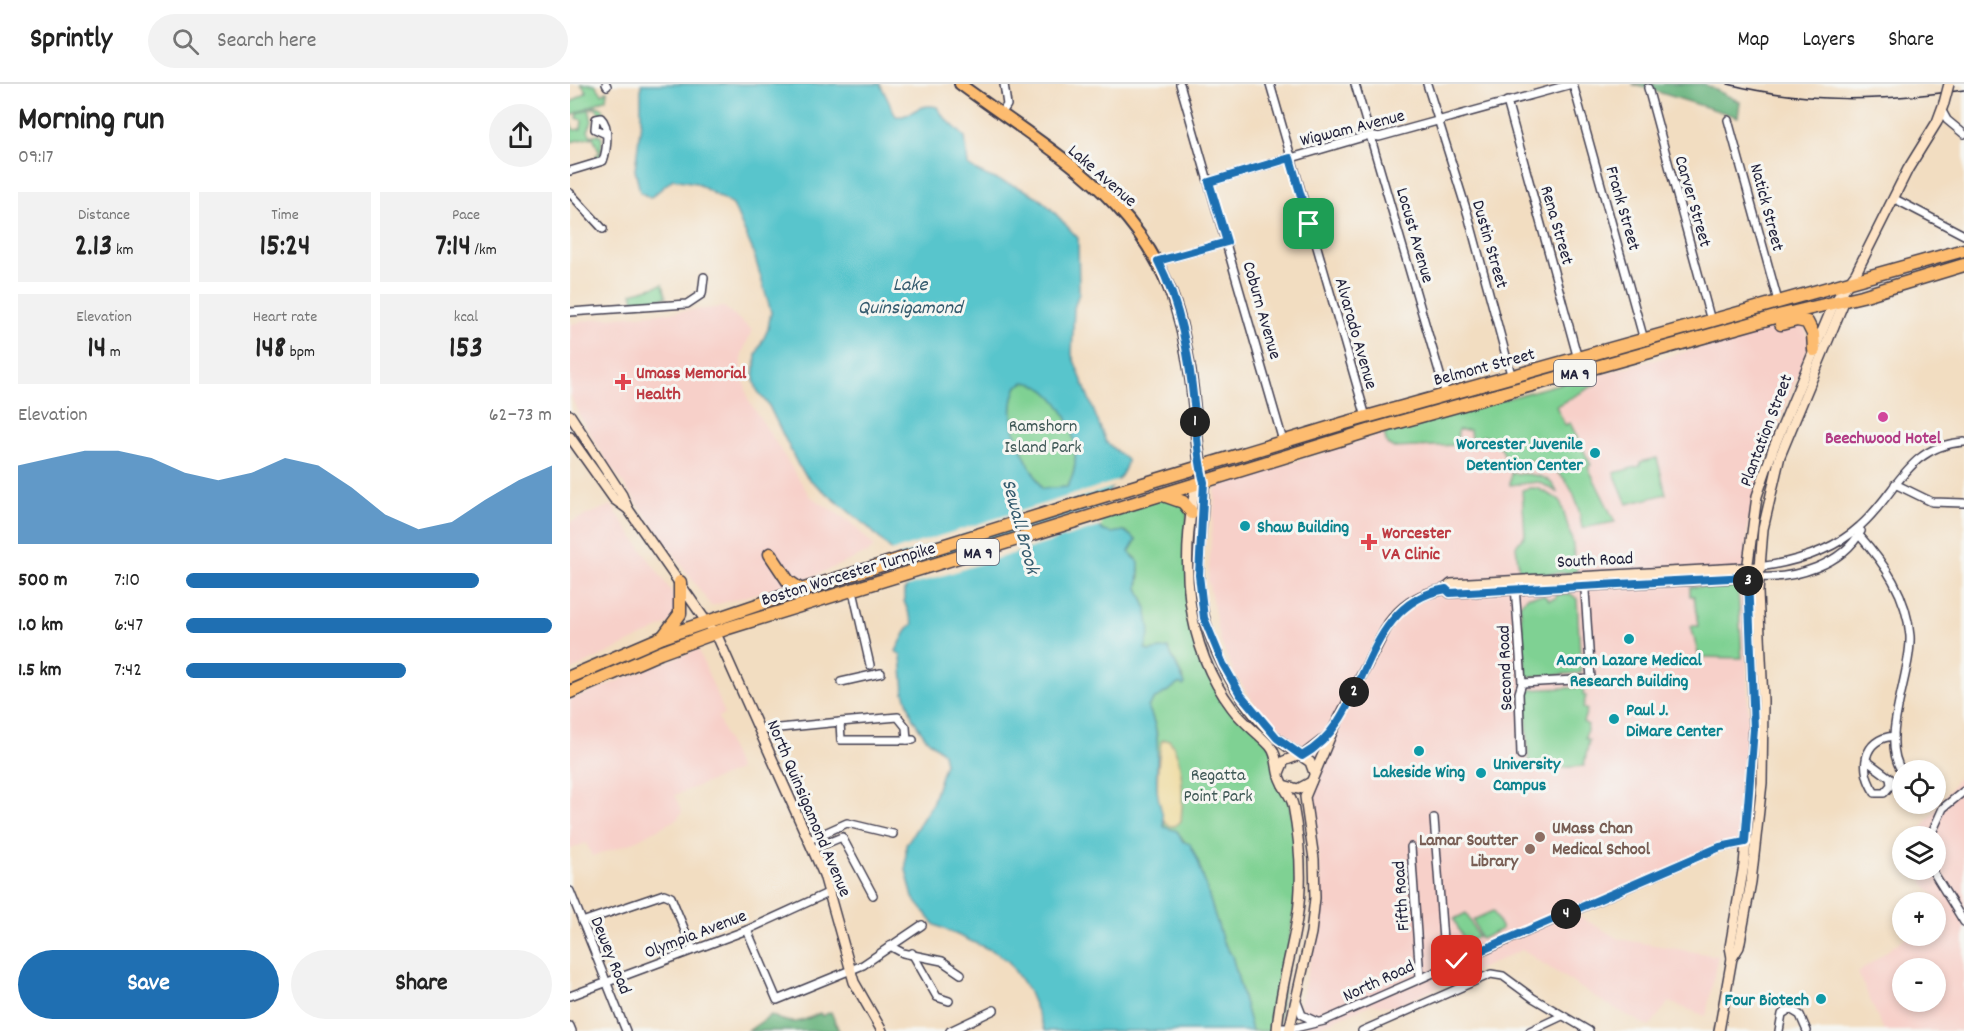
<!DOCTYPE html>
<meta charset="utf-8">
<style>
:root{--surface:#fff;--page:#f2f2f2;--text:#222;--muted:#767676;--line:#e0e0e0;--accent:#1f6fb2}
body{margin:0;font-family:Dekko,sans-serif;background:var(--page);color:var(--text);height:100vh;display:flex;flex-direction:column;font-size:22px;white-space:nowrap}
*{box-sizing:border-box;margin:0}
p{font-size:20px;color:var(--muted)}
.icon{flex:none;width:33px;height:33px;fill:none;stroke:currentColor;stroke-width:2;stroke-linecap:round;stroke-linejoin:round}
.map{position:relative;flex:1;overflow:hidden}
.drawer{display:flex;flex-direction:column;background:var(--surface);width:570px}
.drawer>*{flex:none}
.tools{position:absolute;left:1322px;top:676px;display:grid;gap:12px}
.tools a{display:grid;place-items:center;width:54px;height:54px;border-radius:50%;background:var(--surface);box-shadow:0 3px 9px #0003;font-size:30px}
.pin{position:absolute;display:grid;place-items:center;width:51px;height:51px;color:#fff;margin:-26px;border-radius:12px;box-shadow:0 3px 9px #0006}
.km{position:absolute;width:30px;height:30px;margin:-15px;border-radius:50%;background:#222;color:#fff;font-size:16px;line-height:30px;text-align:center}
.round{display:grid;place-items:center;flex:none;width:63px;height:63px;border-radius:32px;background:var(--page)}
.summary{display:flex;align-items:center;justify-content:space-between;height:102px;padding:0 18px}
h1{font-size:33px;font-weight:700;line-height:45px}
.stats{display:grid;grid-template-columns:repeat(3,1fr);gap:9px;height:102px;padding:6px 18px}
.stats div{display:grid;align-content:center;border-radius:0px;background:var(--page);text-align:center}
.stats b{font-size:30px;font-weight:700}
.stats small{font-size:16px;font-weight:400}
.stats p{font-size:16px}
.chart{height:168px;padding:12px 18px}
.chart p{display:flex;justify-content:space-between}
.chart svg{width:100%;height:108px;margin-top:6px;fill:var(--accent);opacity:.7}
.cta{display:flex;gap:12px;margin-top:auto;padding:12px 18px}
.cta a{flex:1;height:69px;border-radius:36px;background:var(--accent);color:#fff;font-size:24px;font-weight:700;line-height:69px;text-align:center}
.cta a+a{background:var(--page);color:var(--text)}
ul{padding:0 18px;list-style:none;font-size:20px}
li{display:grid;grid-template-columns:96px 72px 1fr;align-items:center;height:45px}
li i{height:15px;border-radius:8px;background:var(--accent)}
header{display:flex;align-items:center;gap:36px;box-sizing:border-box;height:84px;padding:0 30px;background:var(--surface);border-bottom:2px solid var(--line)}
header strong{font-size:28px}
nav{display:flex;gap:33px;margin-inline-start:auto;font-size:21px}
.search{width:420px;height:54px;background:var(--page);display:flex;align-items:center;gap:15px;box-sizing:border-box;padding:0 21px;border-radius:33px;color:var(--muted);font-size:22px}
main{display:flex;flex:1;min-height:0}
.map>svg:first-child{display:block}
.built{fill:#f7d0c9;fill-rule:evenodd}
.green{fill:#7fd193;stroke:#507a67;stroke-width:1.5}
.forest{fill:#67b37d;stroke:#446a5c;stroke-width:1.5}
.sand{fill:#eeda9e;stroke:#887e6c;stroke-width:1.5}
.water{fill:#58c5cc;stroke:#3d7484;stroke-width:1.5;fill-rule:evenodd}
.pier{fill:#f2ddc1}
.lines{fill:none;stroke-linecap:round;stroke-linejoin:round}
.street-casing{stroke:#413e4f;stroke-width:10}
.secondary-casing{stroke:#413e4f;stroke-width:12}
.primary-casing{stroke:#413e4f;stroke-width:14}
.highway-casing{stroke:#413e4f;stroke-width:15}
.street{stroke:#fff;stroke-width:7}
.secondary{stroke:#fee4c6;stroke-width:9}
.primary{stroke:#fdbc70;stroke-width:10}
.highway{stroke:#fdbc70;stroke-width:12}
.rail{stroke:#22223b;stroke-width:1.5}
.secondary-bridge-casing{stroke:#413e4f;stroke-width:12;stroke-linecap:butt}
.secondary-bridge{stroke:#fee4c6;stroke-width:9}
.route-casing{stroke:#fff;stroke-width:12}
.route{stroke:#1f6fb2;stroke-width:8}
.health-dot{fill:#e0444e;stroke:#f6f6f2;stroke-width:2}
.hotel-dot{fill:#d1479c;stroke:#f6f6f2;stroke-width:2}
.culture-dot{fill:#0f9aa8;stroke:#f6f6f2;stroke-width:2}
.education-dot{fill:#8d6e63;stroke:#f6f6f2;stroke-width:2}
.labels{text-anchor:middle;stroke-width:6;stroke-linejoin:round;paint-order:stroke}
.shield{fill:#f6f6f2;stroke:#626272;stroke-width:1.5}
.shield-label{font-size:16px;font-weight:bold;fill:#22223b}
.street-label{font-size:18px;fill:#22223b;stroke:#f6f6f2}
.health-label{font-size:18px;font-weight:bold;fill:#be3a42;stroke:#f6f6f2;text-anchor:start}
.park-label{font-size:18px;fill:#3e5755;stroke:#f6f6f2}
.hotel-label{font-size:18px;font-weight:bold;fill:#b23c85;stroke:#f6f6f2}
.culture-label{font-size:18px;font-weight:bold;fill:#0d838f;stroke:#f6f6f2;text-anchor:start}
.education-label{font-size:18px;font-weight:bold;fill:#785e54;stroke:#f6f6f2;text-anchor:start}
.water-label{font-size:20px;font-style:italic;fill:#355b6e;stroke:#f6f6f2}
</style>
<header>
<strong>Sprintly</strong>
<div class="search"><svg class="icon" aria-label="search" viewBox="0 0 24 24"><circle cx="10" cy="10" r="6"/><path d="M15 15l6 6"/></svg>Search here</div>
<nav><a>Map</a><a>Layers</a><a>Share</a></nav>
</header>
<main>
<section class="drawer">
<div class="summary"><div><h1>Morning run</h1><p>09:17</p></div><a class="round"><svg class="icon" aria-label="share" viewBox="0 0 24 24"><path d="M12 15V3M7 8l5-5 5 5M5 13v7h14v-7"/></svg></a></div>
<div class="stats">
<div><p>Distance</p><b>2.13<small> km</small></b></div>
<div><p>Time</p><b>15:24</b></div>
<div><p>Pace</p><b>7:14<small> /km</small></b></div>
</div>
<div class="stats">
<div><p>Elevation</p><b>14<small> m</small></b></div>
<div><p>Heart rate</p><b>148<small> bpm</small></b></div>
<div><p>kcal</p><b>153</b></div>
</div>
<div class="chart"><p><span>Elevation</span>62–73 m</p>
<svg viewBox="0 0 160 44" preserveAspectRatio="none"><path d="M0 44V12L10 9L20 6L30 6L40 9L50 15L60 18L70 15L80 9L90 12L100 21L110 32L120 38L130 35L140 26L150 18L160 12V44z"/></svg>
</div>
<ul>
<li><b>500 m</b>7:10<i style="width:80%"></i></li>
<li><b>1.0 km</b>6:47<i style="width:100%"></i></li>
<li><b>1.5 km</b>7:42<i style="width:60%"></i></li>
</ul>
<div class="cta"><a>Save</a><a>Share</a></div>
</section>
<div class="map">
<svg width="1394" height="947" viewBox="0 0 1394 947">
<rect width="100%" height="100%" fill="#f6f6f2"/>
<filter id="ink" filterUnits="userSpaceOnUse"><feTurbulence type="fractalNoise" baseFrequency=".0167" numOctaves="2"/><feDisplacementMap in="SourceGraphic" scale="12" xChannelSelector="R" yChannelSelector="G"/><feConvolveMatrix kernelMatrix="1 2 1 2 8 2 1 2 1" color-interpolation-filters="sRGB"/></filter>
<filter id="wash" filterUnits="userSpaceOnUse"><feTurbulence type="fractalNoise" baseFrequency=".008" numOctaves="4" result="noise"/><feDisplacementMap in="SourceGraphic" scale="24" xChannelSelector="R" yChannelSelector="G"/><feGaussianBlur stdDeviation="1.35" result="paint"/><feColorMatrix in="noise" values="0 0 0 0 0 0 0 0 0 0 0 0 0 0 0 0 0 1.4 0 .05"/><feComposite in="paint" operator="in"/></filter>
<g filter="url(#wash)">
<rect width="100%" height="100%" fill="#f2ddc1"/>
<g class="built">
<path d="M154,223L182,246L172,270V285L178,315L240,412L280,438L304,462L299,468L235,496L141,522L34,373L8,329L0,310V240L26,235Z"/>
<path d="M1219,240L1234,242L1240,260L1195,376L1178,437L1174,510L1180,676L1171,765L1155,764L1007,831L1049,855L1148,872L1136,932L1099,918L1079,943L1033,918L952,866L825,923L802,920L737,947V932L733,929L730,920L744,861L751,799L746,743L740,721L752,683L738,661H730L715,654L697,638L664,589L651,559L638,497L645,406L648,402L848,339Z"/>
<path d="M41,421L101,507L108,525L98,540L0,587V438Z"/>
<path d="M128,565L155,630L148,633L169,686L105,711L112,728L107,735L59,760L22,772L16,759L0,765V616Z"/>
<path d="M1394,686V947H1314L1288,889L1337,852H1365V831L1376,823L1354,800L1349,786H1365V753H1349L1352,744ZM1332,885H1365V918H1332Z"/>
</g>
<g class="green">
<path d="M11,0H25L32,10L37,7L36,15L0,32V19L17,8Z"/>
<path d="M26,22L33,24L34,30L30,31L26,24L19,25L22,37L18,47L21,52L28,50L32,54L31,73L28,77L26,71L30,69L23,53L0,58V39L4,46L11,45L12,36L7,34L8,29Z"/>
<path d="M93,200L96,213L65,221L62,209Z"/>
<path d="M1021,291L1025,301L986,322L995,341L1000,339L1021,381L1018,383L1045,438L1012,444C1008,412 997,384 963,377C954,375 944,377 935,374C933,363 924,353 912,352L911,360L901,356L900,346H888L887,361L824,364L817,360L814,349Z"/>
<path d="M455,298C495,302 519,371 497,403L472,405C456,373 430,341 447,302Z"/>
<path d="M1087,374L1096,410L1057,420L1044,389L1070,382V378Z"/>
<path d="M941,389C959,391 979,388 987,408L969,398L940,401Z"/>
<path d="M959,404H967L990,416L1002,456L1007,488L956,491L949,487L946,462L955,451L952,406Z"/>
<path d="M593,411L617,422L619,517L646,600L702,664L718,710L730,783L707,947H682L662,872L653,858L628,777L607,747L594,743C594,726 589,709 587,692C586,662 592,652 578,623L582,617L614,596L598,564L579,567L575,565L576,523L568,504L570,491L567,475L559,468L566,456L555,447L542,449L533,447L529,445L527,431Z"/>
<path d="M1165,501L1168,506L1172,574L1129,573L1121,542H1128L1124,512H1120V503Z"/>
<path d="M987,510H1001L1007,515L1011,589L956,593L950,520L959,512L974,511L979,516L986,514Z"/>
<path d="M1014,603L1013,611L1016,612L1013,624L1017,626L1013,638L1018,641L1015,654L1019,656L1014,682L959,686L955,606Z"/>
<path d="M923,827L932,845L911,855L903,836Z"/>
<path d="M896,829L908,853L895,859L884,835Z"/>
</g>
<g class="forest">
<path d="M1062,0H1134L1170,18L1168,33Z"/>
<path d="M261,928L269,947H178L201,931C221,942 230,939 250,929L252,932Z"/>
</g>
<path class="sand" d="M593,656H599C615,675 613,714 611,737L605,742H599C581,728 588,678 591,658Z"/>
<path class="water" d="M71,0H310L326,32C340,35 347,18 367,23L373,32L395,53L398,81C416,95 440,98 459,108C479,119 492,138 508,154L509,209L504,224L502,271L536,358L557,376C557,398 508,426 533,447L542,449L554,447L566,456L559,468L569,479L568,504L576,523L580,548L575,565L579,567L598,564L615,600L613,602L610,599L582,617L578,623C593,654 585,674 587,706C588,718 594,730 594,743L607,747L612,757L620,760L628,777L653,858L662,872L682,947H475L458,906L438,877L427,869L365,841L343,814L336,786V761L362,720L375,679L373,669L355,653L343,635L334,608L331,572L326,567L338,544L343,540L334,517V507L338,501L336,481L299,444L239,395L228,381L199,322L187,306L184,296L186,271L198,245L201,228L183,167L163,121L126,99L103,95L80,114L70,108L65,86L71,37ZM455,298C495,302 519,372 497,403L472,405C456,373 430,340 447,302Z"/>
<g class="pier">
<path d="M553,395L547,402L325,473L318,468Z"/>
<path d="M532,422L529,429L532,442L333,504L335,500L333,485Z"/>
</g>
</g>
<g filter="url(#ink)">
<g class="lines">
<g class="street-casing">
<g id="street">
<path d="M36,0L37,2"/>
<path d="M610,0L713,357"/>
<path d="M700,0L796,333"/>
<path d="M785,0L876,311"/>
<path d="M857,0L898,131L942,294"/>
<path d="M1003,0L1074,256"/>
<path d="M1078,4L1141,237"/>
<path d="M937,17L1008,275"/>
<path d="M1372,27L1377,36L1394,50"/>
<path d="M431,30L437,21L434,0"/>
<path d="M1158,36L1208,217"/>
<path d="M0,87L33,77C37,66 40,42 31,34L26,35L25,45L36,50"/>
<path d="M639,98L800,51L809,53L1002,0"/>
<path d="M0,109L33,145"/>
<path d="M1323,114L1394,151"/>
<path d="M589,177L657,158"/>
<path d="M0,228L117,220L132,210L134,193"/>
<path d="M1325,400L1362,418L1394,419"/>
<path d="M1289,451C1315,480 1337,512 1340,552C1342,590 1309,656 1332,687"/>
<path d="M1189,483C1225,478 1263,467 1290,442C1328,409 1336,362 1394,358"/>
<path d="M1189,493C1225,495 1272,481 1291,447"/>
<path d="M945,502L952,599L949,609L951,671"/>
<path d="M283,507L300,581"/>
<path d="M271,598L311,589"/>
<path d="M952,599L1021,595L1014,492"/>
<path d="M270,638L328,633L336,643L337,656"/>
<path d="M189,646L270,638L271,656H343"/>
<path d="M1297,677L1320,694L1321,701L1314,709H1305C1289,686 1292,655 1324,652"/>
<path d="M864,734L875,883"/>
<path d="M1360,753L1373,724L1394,707"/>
<path d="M239,756L277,739L323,750"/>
<path d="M841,763L850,894"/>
<path d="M243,765L272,753L303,811"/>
<path d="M1362,786L1394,838"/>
<path d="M0,807L56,947"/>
<path d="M12,838L94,810L101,813L123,866"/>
<path d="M177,846L207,916L293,881L352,841"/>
<path d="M320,862L333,869L372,877L391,890"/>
<path d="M342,869L367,913L379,917"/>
<path d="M0,912L177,846L260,808"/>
<path d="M727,918L732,931L747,938"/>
<path d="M0,942L2,947"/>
<path d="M707,944H725L754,937L1150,763L1180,758"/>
<path d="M380,947L424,926"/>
<path d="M792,947L921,890L933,892L963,914L1019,947"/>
<path d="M960,947L992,932"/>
<path d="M1209,947L1212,930L1220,925L1230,931L1237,947"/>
</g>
</g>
<g class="secondary-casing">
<g id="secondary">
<path d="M0,331L52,411L58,425L149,556L254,791L284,898L312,947"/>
<path d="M0,353L44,415L58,425"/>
<path d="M634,398C634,432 627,466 629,499C633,561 676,639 730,671"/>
<path d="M626,401C610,476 614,560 662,624C673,639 688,649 700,662C709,672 705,686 711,697C714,705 721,712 723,721C730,758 733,798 727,835C721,873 709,908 707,947"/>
<path d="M876,505L880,509L1183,493"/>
<path d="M732,672L758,652"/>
<path d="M709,689L714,677L730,671L740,678L744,689"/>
<path d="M713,701L728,705L741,698"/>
<path d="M1162,874L1160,863L1174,781L1182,685L1184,641L1178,479L1187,412L1203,365L1264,219L1286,189L1338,85L1367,38L1374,19"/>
<path d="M719,947L741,849L745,814L744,775L735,713L763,646L819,539C831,523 844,513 863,508C871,506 875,506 881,500L1189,483"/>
<path d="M1149,947L1162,874L1169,863L1181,798L1192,699L1193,617L1188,508L1193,445L1210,372L1276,213"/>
</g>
</g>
<g class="primary-casing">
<path id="primary" d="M390,0C487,72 586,121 613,250C618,273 622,298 624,322C627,348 627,374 634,398"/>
</g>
<g class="highway-casing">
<g id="highway">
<path d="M1211,240L1227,236L1237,238L1243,250L1244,266"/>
<path d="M593,411L613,418L622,429"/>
<path d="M200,470L218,497L231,506"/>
<path d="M93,553L110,530V498"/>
<path d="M0,593L93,553L231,506L497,423L775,339L1394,166"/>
<path d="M0,608L90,569L158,544L808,344L1212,231L1292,212L1394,181"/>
</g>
</g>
<use href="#street" class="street"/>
<use href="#secondary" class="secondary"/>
<use href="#primary" class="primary"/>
<use href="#highway" class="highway"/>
<path class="rail" d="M1158,0C1236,20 1315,17 1394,6"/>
<g class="secondary-bridge-casing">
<path id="secondary-bridge" d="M1374,19L1379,0"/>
</g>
<use href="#secondary-bridge" class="secondary-bridge"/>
</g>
</g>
<g class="lines" filter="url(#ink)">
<g class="route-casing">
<path id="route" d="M739,140L720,74L639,98L657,158L588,177C611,222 619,272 624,320C627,347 627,373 634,398L629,491L634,534L653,580L670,610L707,654L732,672C802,634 788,520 876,505L880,509L1178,493L1184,645L1175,758L1150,763L887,877"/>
</g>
<use href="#route" class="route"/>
</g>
<g class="health-dot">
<path d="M50 289h6v6h6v6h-6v6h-6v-6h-6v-6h6z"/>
<path d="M796 449h6v6h6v6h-6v6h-6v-6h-6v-6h6z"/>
</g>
<circle class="hotel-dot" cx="1313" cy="333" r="6"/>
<g class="culture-dot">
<circle cx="1025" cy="369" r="6"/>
<circle cx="675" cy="442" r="6"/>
<circle cx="1059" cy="555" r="6"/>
<circle cx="1044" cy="635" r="6"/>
<circle cx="849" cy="667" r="6"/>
<circle cx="911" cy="689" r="6"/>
<circle cx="1251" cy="915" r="6"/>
</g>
<g class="education-dot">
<circle cx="970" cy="753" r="6"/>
<circle cx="960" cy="765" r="6"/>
</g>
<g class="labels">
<g class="shield">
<rect x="984" y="276" width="42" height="26" rx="4.5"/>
<rect x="387" y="455" width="42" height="26" rx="4.5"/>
</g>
<g class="shield-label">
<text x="1005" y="295">MA 9</text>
<text x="408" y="474">MA 9</text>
</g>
<g class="street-label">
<text transform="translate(782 43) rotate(-14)" y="6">Wigwam Avenue</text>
<text transform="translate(533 91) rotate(41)" y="6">Lake Avenue</text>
<text transform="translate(1124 117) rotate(74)" y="6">Carver Street</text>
<text transform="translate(1198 123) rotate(75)" y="6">Natick Street</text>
<text transform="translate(1054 124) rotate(74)" y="6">Frank Street</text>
<text transform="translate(988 141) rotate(74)" y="6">Rena Street</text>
<text transform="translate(846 151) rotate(74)" y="6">Locust Avenue</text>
<text transform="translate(921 160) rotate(74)" y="6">Dustin Street</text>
<text transform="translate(693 226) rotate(74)" y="6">Coburn Avenue</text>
<text transform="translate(787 249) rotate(74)" y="6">Alvarado Avenue</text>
<text transform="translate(914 282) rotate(-15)" y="6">Belmont Street</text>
<text transform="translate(1195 346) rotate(-69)" y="6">Plantation Street</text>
<text transform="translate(1025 475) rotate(-3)" y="6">South Road</text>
<text transform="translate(278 489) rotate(-17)" y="6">Boston Worcester Turnpike</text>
<text transform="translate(934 584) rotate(-92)" y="6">Second Road</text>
<text transform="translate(240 724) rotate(67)" y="6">North Quinsigamond Avenue</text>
<text transform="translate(830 812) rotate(-94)" y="6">Fifth Road</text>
<text transform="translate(125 849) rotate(-21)" y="6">Olympia Avenue</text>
<text transform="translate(42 871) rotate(68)" y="6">Dewey Road</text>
<text transform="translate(808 896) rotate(-25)" y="6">North Road</text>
</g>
<g class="health-label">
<text x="66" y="294">Umass Memorial<tspan x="66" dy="21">Health</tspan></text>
<text x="812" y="454">Worcester<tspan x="812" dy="21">VA Clinic</tspan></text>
</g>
<g class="park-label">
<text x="473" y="347">Ramshorn<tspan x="473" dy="21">Island Park</tspan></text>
<text x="648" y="696">Regatta<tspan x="648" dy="21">Point Park</tspan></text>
</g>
<g class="hotel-label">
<text x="1313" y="359">Beechwood Hotel</text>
</g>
<g class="culture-label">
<text x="1013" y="365" text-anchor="end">Worcester Juvenile<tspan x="1013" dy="21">Detention Center</tspan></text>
<text x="687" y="448">Shaw Building</text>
<text x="1059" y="581" text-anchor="middle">Aaron Lazare Medical<tspan x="1059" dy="21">Research Building</tspan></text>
<text x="1056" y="631">Paul J.<tspan x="1056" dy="21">DiMare Center</tspan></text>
<text x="923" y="685">University<tspan x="923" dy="21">Campus</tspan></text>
<text x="849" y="693" text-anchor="middle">Lakeside Wing</text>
<text x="1239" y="921" text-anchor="end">Four Biotech</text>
</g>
<g class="education-label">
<text x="982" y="749">UMass Chan<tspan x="982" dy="21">Medical School</tspan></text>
<text x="948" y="761" text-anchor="end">Lamar Soutter<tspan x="948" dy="21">Library</tspan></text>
</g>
<g class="water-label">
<text x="340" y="206">Lake<tspan x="340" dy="23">Quinsigamond</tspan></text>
<text transform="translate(452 442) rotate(75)" y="7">Sewall Brook</text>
</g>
</g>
</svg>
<div class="tools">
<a><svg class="icon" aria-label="locate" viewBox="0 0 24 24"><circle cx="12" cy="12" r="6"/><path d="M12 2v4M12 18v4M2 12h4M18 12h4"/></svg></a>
<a><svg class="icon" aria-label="layers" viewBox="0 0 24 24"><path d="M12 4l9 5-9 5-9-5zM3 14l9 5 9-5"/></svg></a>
<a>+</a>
<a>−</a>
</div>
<div class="pin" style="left:739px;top:140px;background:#1e9e55"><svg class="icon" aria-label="arrive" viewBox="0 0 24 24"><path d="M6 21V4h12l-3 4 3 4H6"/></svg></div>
<div class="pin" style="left:887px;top:877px;background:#d93025"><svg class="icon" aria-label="check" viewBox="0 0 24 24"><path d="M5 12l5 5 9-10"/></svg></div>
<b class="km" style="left:625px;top:338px">1</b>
<b class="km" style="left:784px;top:608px">2</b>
<b class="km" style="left:1178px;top:497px">3</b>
<b class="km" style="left:996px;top:830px">4</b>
</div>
</main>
